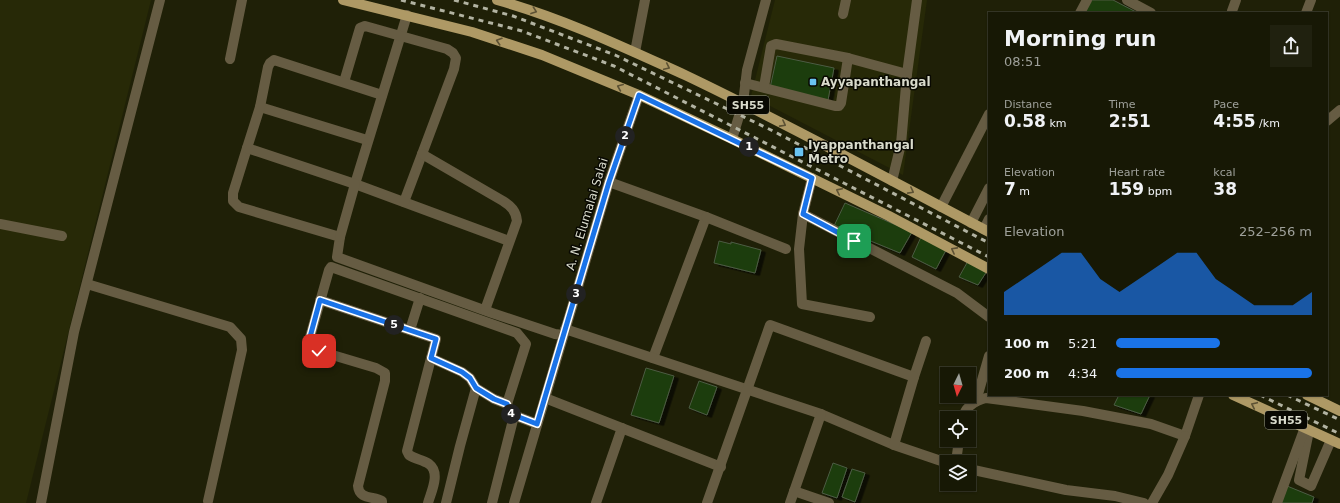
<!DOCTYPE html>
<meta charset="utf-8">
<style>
:root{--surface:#171805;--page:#20210f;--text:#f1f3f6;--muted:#9ea09a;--line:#363727;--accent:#1a73e8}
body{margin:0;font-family:"DejaVu Sans",sans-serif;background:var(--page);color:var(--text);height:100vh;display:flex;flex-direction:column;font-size:15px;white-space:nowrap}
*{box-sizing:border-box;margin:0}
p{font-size:13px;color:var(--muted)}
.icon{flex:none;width:22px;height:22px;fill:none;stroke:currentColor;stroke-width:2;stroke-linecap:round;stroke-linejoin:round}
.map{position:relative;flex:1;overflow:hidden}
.details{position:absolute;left:988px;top:12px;width:340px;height:384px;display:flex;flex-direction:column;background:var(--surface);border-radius:0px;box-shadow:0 1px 3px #0004,0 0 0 1px var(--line)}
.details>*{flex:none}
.needle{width:26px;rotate:185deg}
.tools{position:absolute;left:940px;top:367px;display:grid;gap:8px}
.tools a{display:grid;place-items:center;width:36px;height:36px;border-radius:0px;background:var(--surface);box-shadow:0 1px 3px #0004,0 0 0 1px var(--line);font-size:20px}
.pin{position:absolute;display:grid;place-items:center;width:34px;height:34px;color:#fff;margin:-17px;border-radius:8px;box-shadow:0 2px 6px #0006}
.km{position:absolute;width:20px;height:20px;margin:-10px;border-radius:50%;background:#222;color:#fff;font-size:11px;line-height:20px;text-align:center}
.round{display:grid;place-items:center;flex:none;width:42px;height:42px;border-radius:0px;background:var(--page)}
.summary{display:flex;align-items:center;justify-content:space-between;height:68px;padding:0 16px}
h1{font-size:22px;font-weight:700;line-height:30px}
.stats{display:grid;grid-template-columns:repeat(3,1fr);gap:6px;height:68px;padding:4px 16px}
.stats div{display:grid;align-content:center}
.stats b{font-size:17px;font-weight:700}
.stats small{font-size:11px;font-weight:400}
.stats p{font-size:11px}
.chart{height:112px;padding:8px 16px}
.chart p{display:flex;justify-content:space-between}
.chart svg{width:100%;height:72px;margin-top:4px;fill:var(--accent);opacity:.7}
ul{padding:0 16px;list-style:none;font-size:13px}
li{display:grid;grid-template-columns:64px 48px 1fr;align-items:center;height:30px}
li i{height:10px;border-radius:5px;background:var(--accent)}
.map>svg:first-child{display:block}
.built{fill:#272907}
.building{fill:#1c3c07;stroke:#4c5c45;filter:url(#shadow)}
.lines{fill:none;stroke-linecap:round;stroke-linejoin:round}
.minor{stroke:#665c43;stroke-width:10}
.major{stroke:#ae9965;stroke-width:10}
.rail{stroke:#b2b3a2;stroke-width:3;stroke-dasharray:5 5;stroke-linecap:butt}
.oneway{stroke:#5c5134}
.route-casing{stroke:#fff;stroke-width:8}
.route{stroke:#1a73e8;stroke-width:5}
.poi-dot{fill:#69c3f1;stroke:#090902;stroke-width:1.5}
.labels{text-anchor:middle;stroke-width:3;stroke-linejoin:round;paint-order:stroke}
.shield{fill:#090902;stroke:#9b9c8f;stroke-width:1}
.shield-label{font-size:11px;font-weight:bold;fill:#d9dbcc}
.poi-label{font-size:12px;font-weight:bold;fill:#d9dbcc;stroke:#090902;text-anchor:start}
.street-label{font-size:12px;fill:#d9dbcc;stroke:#090902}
</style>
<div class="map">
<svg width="1340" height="503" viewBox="0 0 1340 503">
<defs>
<filter id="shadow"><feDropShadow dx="4.5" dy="2.5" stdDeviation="0" flood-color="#0009"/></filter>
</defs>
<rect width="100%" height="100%" fill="#1f2007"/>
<g class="built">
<path d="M0,0H151L26,503H0Z"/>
<path d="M775,0H927L903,175L751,96Z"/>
</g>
<g class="building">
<path d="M1090,0H1113L1138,13H1083Z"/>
<path d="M777,56L834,68L828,100L770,88Z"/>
<path d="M845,203L912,232L900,253L834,226Z"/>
<path d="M921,237L946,250L936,269L912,257Z"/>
<path d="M719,241L731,244V242L761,250L755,273L714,263Z"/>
<path d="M968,261L987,271L978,285L959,277Z"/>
<path d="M646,368L674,376L659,423L631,415Z"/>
<path d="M699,381L717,387L707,415L689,408Z"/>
<path d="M1119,395H1150L1141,414L1114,405Z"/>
<path d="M833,463L847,468L837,498L822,493Z"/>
<path d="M852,469L865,473L855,502L842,497Z"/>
<path d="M1287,486L1314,497L1312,503H1281Z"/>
</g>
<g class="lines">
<g class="minor">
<path d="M1127,0L1151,13"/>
<path d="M1232,11L1236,0"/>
<path d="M1080,13L1087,0"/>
<path d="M1306,13L1311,0"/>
<path d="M843,14L846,0"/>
<path d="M407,15L355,184L509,241"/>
<path d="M635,52L645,0"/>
<path d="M230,59L242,0"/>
<path d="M907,74L917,0"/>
<path d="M344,82L360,28L365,26L447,49L453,53L456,58L454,69L404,202"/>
<path d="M745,83L835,106H839L841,103L848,58"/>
<path d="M764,87L771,46L776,44L848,58L907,74L901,144L892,181"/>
<path d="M260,107L367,140"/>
<path d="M1327,121L1340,110"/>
<path d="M732,139L743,103L747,70L766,0"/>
<path d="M247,148L233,193V201L239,207L340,237L337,257L492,313L555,334L563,335"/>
<path d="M422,154L503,201C511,206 516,211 517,221L485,310"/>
<path d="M609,182L706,217L653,358"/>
<path d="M941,207L989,114"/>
<path d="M803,214L812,178"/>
<path d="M706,217L786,249"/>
<path d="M971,223L989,188"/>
<path d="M0,224L62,236"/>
<path d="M984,229L989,219"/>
<path d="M340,237L355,184L247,148L260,107L268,67L270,63L274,60L382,95"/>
<path d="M87,284L230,327L241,339L242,350L208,501"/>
<path d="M320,300L436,339L407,451L409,455C415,459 423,460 429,464C441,473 431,492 428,503"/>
<path d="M870,317L802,304L799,249L803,214L957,293L989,317"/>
<path d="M565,329L821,414L894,445L947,463"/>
<path d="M410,330L420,298"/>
<path d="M431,358L462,372L470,378L476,388L494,399L507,404L511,414L537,424"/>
<path d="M914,377L926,341"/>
<path d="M545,398L721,467"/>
<path d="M976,401L989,356"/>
<path d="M963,418C965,406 975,401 986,398L1083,411L1151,424L1185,436L1199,395"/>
<path d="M1309,431L1299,480L1311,486L1331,440"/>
<path d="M956,462L959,440"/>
<path d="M969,469L1066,490L1115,496L1144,503"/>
<path d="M794,491L829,503"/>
<path d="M41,503L74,332L160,0"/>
<path d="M382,503V501C374,496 359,500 358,486L385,381V373L376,368L319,351C312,347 309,345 310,337L329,270L331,267L517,333L526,344L507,404"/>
<path d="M446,503L460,446L476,388"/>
<path d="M492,503L514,416"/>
<path d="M514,503L609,182L639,95"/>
<path d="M596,503L622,428"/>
<path d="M707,503L770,325L914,377L894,445"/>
<path d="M790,503L821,414"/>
<path d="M1152,503L1168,475L1185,436"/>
<path d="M1277,503L1304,430"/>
</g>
<g class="major">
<path d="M343,0L472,32L542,55L639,95L732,139L889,216L989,269"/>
<path d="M497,0C562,18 623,47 685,75C788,124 888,179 989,232"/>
<path d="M1233,395L1340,444"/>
<path d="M1307,395L1340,411"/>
</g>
<g class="rail">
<path d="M401,0L522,31L614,66L989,257"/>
<path d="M454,0L513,16L615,55L771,130L989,243"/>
<path d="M1260,395L1340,434"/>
<path d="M1287,395L1340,420"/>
</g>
</g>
<defs><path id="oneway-chevron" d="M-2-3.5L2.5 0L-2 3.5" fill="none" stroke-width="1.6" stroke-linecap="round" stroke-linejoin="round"/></defs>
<g class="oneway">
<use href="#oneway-chevron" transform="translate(534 11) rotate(20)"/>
<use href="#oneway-chevron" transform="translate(499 41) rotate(-162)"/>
<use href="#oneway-chevron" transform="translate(667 67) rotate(25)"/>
<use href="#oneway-chevron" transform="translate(620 87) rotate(-157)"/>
<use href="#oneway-chevron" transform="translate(783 124) rotate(28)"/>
<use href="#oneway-chevron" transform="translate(839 191) rotate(-154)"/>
<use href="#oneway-chevron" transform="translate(911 191) rotate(28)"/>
<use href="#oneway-chevron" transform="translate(954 250) rotate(-152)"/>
<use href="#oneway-chevron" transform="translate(1254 405) rotate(-155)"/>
</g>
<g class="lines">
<g class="route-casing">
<path id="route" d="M319,351C312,347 309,345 310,337L320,300L436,339L431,358L462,372L470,378L476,388L494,399L507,404L511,414L537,424L609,182L639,95L812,178L803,214L854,241"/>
</g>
<use href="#route" class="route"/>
</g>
<g class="poi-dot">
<rect x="809" y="78" width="8" height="8" rx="2"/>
<rect x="794" y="147" width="10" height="10" rx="2"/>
</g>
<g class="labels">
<g class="shield">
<rect x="727" y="96" width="42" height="18" rx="3"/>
<rect x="1265" y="411" width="42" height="18" rx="3"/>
</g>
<g class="shield-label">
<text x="748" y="109">SH55</text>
<text x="1286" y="424">SH55</text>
</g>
<g class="poi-label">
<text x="821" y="86">Ayyapanthangal</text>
<text x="808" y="149">Iyappanthangal<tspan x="808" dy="14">Metro</tspan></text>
</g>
<g class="street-label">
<text transform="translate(587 214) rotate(-73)" y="4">A. N. Elumalai Salai</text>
</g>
</g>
</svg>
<div class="tools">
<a><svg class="needle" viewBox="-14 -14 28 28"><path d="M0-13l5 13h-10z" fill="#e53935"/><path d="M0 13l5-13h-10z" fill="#9ea09a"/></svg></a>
<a><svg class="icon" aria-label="locate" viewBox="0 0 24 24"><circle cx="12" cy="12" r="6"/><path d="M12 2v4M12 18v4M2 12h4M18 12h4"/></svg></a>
<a><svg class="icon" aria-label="layers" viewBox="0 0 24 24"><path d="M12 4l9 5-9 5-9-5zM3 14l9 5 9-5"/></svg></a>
</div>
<div class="pin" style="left:854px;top:241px;background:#1e9e55"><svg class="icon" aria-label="arrive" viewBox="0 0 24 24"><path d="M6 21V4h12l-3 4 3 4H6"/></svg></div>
<div class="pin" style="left:319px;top:351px;background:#d93025"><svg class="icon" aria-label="check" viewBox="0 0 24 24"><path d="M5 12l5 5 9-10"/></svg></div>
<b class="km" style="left:749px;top:147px">1</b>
<b class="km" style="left:625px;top:136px">2</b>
<b class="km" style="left:576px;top:294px">3</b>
<b class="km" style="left:511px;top:414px">4</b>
<b class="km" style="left:394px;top:325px">5</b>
<section class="details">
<div class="summary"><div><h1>Morning run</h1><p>08:51</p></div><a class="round"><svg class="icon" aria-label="share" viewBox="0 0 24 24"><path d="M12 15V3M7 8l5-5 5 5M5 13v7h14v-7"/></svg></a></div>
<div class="stats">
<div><p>Distance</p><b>0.58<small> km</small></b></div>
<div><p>Time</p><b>2:51</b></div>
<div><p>Pace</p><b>4:55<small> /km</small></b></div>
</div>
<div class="stats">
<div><p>Elevation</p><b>7<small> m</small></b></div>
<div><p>Heart rate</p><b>159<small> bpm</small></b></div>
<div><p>kcal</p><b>38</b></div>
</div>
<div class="chart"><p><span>Elevation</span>252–256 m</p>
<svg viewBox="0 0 160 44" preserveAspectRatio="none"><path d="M0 44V30L10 22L20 14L30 6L40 6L50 22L60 30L70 22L80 14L90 6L100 6L110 22L120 30L130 38L140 38L150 38L160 30V44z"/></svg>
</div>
<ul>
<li><b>100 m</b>5:21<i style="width:53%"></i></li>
<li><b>200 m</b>4:34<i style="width:100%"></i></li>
</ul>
</section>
</div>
